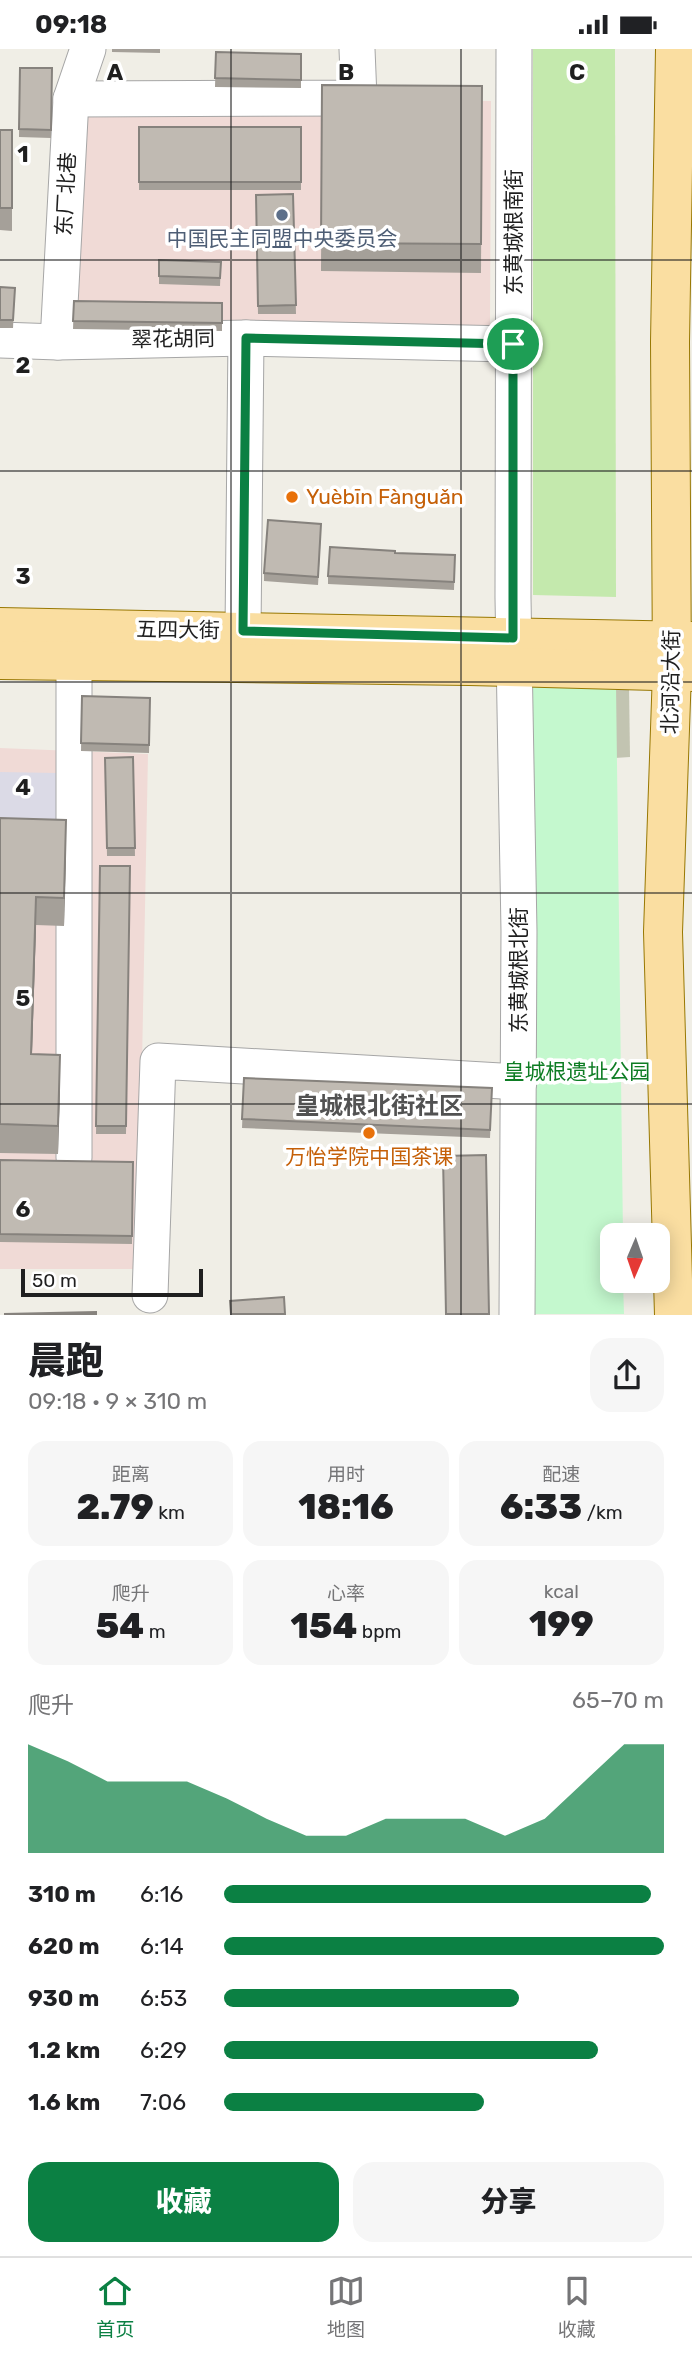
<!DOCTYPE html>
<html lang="zh">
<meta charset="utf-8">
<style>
:root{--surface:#fff;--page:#f6f6f6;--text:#202124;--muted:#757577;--line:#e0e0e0;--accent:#0b8043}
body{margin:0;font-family:Rubik,"Noto Sans SC",sans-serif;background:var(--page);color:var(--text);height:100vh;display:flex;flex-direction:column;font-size:26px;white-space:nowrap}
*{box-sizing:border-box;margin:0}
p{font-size:23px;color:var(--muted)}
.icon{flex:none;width:38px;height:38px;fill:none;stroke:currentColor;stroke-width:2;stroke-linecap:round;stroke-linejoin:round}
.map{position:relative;height:1266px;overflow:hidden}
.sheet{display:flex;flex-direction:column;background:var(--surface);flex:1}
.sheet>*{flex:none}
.needle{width:46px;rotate:182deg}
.tools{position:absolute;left:600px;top:1174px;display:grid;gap:14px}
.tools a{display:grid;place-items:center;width:70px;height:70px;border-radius:14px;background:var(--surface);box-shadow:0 4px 18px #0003;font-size:35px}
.scale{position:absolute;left:21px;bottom:18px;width:182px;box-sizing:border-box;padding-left:7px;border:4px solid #1f1f1f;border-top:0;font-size:19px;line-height:24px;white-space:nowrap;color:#1f1f1f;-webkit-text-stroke:5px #fff;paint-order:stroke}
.pin{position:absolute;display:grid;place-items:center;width:60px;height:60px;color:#fff;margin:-30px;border:4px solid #fff;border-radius:50%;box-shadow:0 2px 7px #0007}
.round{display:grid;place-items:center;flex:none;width:74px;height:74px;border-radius:21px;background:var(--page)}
.headline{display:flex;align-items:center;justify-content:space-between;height:119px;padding:0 28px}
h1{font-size:38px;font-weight:800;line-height:52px}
.stats{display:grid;grid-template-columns:repeat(3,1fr);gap:10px;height:119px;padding:7px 28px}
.stats div{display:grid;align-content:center;border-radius:18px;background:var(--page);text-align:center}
.stats b{font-size:35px;font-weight:800}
.stats small{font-size:19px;font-weight:400}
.stats p{font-size:19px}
.chart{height:196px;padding:14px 28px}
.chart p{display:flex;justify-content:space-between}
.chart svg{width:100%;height:126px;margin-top:7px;fill:var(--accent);opacity:.7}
.cta{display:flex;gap:14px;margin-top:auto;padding:14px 28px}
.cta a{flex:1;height:80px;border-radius:21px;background:var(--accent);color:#fff;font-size:28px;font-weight:800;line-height:80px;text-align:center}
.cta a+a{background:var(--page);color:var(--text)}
ul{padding:0 28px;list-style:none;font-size:23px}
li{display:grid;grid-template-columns:112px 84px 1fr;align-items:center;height:52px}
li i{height:18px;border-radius:9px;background:var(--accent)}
.status{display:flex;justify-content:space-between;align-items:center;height:49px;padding:0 35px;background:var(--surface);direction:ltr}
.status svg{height:19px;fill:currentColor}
.tab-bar{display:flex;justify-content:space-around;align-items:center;height:98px;border-top:2px solid var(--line);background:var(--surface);font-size:19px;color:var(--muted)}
.tab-bar a{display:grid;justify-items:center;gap:4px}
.tab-bar .active{color:var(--accent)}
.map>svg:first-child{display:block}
.commercial{fill:#f0dad6}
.construction{fill:#c2c4b1}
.grass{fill:#c4e9ad}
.park{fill:#c4f8ce}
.plaza{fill:#dbdae6}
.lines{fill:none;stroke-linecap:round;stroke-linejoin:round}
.minor-casing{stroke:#a6a6a6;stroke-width:37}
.major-casing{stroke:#987803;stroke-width:40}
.minor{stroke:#fff;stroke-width:35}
.major{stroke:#fadea1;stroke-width:38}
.wall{fill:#a5a099}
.shaded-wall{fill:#86827d}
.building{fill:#c0bab2;stroke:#86827d;stroke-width:2}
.route-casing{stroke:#fff;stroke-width:14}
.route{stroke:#0b8043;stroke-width:9}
.grid{fill:none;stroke:#1f1f1f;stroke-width:2;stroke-opacity:0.55}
.service-dot{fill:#5c6f8a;stroke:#fff;stroke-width:2.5}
.food-dot{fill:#e8710a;stroke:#fff;stroke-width:2.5}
.labels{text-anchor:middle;stroke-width:7;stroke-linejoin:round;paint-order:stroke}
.street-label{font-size:21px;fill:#1f1f1f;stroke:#fff}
.service-label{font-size:21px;fill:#4e5e75;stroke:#fff}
.food-label{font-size:21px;fill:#c56008;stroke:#fff;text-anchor:start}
.park-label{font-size:21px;fill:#0e7d24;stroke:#fff}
.quarter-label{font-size:24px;font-weight:bold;fill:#525252;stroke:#fff}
.grid-label{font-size:23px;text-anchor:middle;font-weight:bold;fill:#1f1f1f;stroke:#fff;stroke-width:7;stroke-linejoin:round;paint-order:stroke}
</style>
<div class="status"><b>09:18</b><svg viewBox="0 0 49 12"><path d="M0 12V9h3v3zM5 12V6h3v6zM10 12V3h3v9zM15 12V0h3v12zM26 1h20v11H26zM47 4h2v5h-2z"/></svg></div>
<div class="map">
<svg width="692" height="1266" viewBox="0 0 692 1266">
<rect width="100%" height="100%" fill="#f0eee6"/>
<g class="commercial">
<path d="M73,50L491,52L490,281L72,279Z"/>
<path d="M0,699L148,705L138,1220H0Z"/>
</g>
<path class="construction" d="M629,636L630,708L599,710L542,645Z"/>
<path class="grass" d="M533,0H615L616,548L533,546Z"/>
<path class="park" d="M532,635L616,636L623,1186H612V1232H623L624,1265H533Z"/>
<path class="plaza" d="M0,723L57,724L56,788L0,787Z"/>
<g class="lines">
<g class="minor-casing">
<g id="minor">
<path d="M514,0L513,549L519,882L517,1266"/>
<path d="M71,50L359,49L357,0"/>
<path d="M0,291L58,293L246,289L513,295"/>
<path d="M58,293L71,50L88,0"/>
<path d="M243,582L246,289"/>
<path d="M74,1109V612"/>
<path d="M150,1246L158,1012L519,1033"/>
</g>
</g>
<g class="major-casing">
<g id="major">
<path d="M0,578L692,592"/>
<path d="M0,611L469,617L692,623"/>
<path d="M674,1266L663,883L672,622L670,293L675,0"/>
</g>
</g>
<use href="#minor" class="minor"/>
<use href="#major" class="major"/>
</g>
<g class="wall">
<path d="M112,0H160V4L112,3Z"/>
<path d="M216,3L301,5V39L215,38Z"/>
<path d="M20,19H52L51,89L19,88Z"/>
<path d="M322,36L482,37L481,224L321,222Z"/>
<rect x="139" y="78" width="162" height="63"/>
<path d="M0,81H12V182L0,181Z"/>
<path d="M293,145L296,265H258L256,146Z"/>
<path d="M159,211L221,213L220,237L159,235Z"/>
<path d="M0,238L15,239L13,279H0Z"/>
<path d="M74,252L222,254V282L73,280Z"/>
<path d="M321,483L318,536L264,532V524Z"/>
<path d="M455,506L454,541L328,535V527Z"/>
<path d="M82,647L150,649L149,704L81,702Z"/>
<path d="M133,708L135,807H107L105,709Z"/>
<path d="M0,769L66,800L64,877L36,876L32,1005L60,1035L58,1105L0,1104Z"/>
<path d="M100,817H130L126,1085H96Z"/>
<path d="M244,1029L492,1039L490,1089L242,1079Z"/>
<path d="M0,1111L133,1113L132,1195L0,1193Z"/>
</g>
<g class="shaded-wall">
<path d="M66,771V800L64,877V849Z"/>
<path d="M36,848V876L31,1034V1005Z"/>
<path d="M60,1006V1035L58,1105V1077Z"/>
</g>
<g class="building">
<path d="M216,3L301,5V31L215,29Z"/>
<path d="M20,19H52L51,81L19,80Z"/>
<path d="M322,36L482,37L481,195L321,194Z"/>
<rect x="139" y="78" width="162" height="55"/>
<rect x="0" y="81" width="12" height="78"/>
<path d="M293,145L296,256L258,257L256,146Z"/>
<path d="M159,211L221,213L220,229L159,227Z"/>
<path d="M0,238L15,239L13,271H0Z"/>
<path d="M74,252L222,254V274L73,272Z"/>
<path d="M268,471L321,475L318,528L264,524Z"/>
<path d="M330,498L395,502V504L455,506L454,533L328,527Z"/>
<path d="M82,647L150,649L149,696L81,694Z"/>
<path d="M133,708L135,799H107L105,709Z"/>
<path d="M0,769L66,771L64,849L36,848L31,1005L60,1006L58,1077L0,1075Z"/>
<path d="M100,817H130L126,1077H96Z"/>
<path d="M244,1029L492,1039L490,1081L242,1070Z"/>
<path d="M486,1106L489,1265H446L443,1107Z"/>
<path d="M0,1111L133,1113L132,1187L0,1185Z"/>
<path d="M284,1248L285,1265H231L230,1252Z"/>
<path d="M96,1263V1265H4Z"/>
</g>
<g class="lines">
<g class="route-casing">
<path id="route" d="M246,289L513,295V589L243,582Z"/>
</g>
<use href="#route" class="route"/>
</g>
<path class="grid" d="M231,0V1266M461,0V1266M0,211H692M0,422H692M0,633H692M0,844H692M0,1055H692"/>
<circle class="service-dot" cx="282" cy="166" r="7"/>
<g class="food-dot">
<circle cx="292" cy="448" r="7"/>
<circle cx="369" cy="1084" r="7"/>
</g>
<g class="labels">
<g class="street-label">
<text transform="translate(66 145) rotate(-87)" y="7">东厂北巷</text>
<text transform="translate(514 183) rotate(-90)" y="7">东黄城根南街</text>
<text transform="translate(173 290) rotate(-1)" y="7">翠花胡同</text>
<text transform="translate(178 581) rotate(1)" y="7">五四大街</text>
<text transform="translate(671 633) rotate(-89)" y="7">北河沿大街</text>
<text transform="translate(519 921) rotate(-90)" y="7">东黄城根北街</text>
</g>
<g class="service-label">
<text x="282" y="197">中国民主同盟中央委员会</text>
</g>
<g class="food-label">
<text x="306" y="455">Yuèbīn Fànguǎn</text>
<text x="369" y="1115" text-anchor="middle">万怡学院中国茶课</text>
</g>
<g class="park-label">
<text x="577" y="1030">皇城根遗址公园</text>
</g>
<g class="quarter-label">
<text x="379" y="1065">皇城根北街社区</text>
</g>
</g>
<g class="grid-label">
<text x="115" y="31">A</text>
<text x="346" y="31">B</text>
<text x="577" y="31">C</text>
<text x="23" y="113">1</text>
<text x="23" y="324">2</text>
<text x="23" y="535">3</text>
<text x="23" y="746">4</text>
<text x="23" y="957">5</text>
<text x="23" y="1168">6</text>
</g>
</svg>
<div class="tools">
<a><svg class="needle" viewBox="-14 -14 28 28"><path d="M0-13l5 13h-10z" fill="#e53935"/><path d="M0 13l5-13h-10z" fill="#757577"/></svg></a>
</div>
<div class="scale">50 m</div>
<div class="pin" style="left:513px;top:295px;background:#1e9e55"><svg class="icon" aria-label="arrive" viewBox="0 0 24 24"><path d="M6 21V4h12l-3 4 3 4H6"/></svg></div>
</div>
<section class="sheet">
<div class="headline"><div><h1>晨跑</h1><p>09:18 · 9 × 310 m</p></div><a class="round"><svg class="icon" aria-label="share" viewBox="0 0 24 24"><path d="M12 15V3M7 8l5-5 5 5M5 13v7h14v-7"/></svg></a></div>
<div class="stats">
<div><p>距离</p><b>2.79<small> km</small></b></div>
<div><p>用时</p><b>18:16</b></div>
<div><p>配速</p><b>6:33<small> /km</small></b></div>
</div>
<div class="stats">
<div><p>爬升</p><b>54<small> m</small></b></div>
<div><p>心率</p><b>154<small> bpm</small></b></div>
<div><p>kcal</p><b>199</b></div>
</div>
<div class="chart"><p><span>爬升</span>65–70 m</p>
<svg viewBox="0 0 160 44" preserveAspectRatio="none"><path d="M0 44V6L10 12L20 19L30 19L40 19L50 25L60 32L70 38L80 38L90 32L100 32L110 32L120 38L130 32L140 19L150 6L160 6V44z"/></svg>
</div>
<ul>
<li><b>310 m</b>6:16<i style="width:97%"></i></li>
<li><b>620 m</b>6:14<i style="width:100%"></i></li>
<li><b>930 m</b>6:53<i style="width:67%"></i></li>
<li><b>1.2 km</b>6:29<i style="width:85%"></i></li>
<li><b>1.6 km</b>7:06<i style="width:59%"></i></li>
</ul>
<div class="cta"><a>收藏</a><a>分享</a></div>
</section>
<nav class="tab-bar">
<a class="active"><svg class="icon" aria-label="home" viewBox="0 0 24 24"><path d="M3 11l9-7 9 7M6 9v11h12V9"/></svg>首页</a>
<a><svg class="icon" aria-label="map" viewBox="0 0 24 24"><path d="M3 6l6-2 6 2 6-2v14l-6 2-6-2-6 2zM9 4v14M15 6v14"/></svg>地图</a>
<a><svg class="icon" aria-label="saved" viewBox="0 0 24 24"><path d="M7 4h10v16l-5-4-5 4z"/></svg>收藏</a>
</nav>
